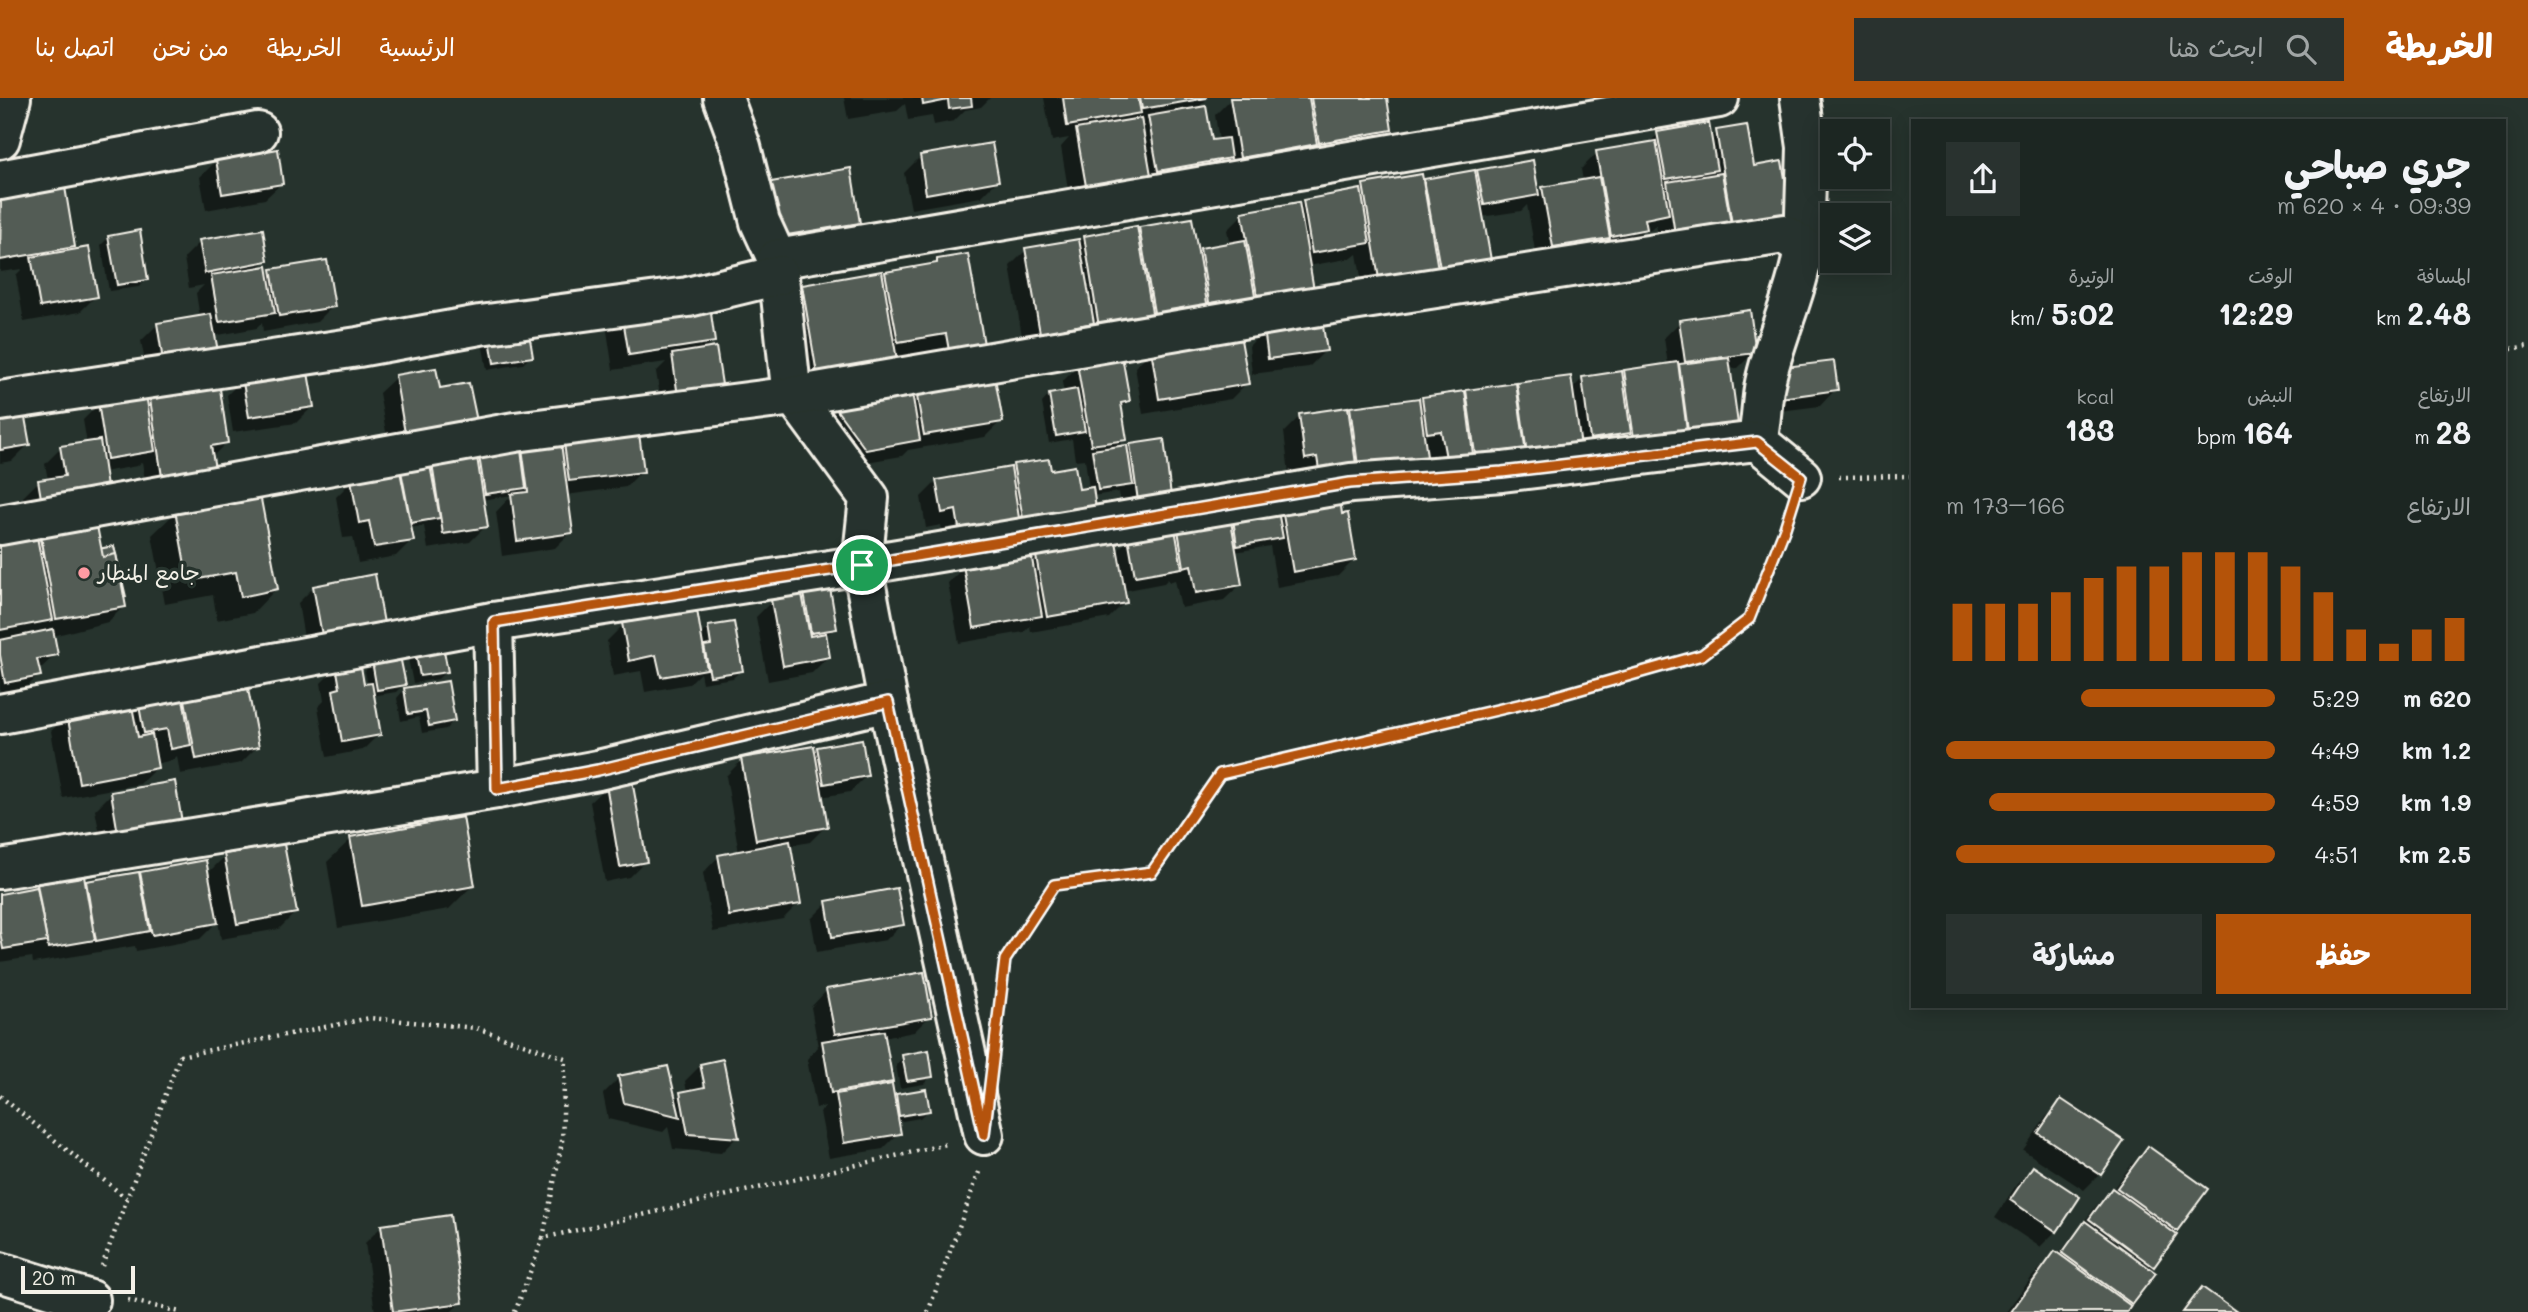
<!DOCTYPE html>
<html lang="ar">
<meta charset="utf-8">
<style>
:root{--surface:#1c2622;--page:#29322f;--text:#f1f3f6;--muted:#a0a5a5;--line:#3a4340;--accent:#b45309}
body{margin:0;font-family:Mali,"Playpen Sans Arabic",sans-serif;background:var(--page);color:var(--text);direction:rtl;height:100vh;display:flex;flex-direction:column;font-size:26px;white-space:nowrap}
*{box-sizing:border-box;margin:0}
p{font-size:23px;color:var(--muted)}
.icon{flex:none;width:38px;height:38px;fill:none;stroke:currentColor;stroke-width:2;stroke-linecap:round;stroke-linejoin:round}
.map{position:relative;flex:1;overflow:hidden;direction:ltr}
.drawer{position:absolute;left:1911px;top:21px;width:595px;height:889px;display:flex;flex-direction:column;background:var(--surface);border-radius:0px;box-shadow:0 4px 18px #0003,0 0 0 2px var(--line);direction:rtl}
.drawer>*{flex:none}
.controls{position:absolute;left:1820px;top:21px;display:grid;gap:14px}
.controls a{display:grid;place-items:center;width:70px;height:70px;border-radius:0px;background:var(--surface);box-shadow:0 4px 18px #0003,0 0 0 2px var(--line);font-size:35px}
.scale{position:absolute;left:21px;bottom:18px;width:114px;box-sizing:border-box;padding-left:7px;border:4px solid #f4f1e8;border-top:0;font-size:19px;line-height:24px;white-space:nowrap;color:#f4f1e8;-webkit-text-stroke:5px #26332d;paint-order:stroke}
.pin{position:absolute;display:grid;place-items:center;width:60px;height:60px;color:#fff;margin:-30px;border:4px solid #fff;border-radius:50%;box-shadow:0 2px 7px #0007}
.round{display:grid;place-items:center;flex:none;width:74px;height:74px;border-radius:0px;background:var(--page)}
.summary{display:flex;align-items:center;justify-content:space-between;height:119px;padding:0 35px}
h1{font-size:38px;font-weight:700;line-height:52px}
.figures{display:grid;grid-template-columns:repeat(3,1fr);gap:10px;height:119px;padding:7px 35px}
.figures div{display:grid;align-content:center}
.figures b{font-size:30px;font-weight:700}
.figures small{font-size:19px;font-weight:400}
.figures p{font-size:19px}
.chart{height:196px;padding:14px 35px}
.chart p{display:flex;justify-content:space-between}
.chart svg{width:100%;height:126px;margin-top:7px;stroke:var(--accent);stroke-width:6}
.button{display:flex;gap:14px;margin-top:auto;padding:14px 35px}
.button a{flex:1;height:80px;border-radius:0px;background:var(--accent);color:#fff;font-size:28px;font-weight:700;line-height:80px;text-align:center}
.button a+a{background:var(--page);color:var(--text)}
ul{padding:0 35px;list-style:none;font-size:23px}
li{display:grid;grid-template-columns:112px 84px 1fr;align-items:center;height:52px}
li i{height:18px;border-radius:9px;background:var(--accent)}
header{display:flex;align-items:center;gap:42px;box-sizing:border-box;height:98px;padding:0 35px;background:var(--accent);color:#fff}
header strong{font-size:33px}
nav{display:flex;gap:38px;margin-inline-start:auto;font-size:24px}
.search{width:490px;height:63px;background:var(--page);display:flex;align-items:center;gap:18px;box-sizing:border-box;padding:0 24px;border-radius:0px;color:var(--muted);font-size:26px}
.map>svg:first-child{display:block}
.shadow{fill:#0007;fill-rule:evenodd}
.building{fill:#525c55;stroke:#f4f1e8;stroke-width:2}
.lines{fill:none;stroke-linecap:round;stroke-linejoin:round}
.street-casing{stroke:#f4f1e8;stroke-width:44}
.path{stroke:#f4f1e8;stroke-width:4.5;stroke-dasharray:2 5;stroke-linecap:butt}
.street{stroke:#26332d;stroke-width:38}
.route-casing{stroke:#fff;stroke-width:14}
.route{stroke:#b45309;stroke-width:9}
.poi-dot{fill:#ff9aa2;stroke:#26332d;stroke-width:2.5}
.labels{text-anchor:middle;stroke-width:7;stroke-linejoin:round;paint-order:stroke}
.poi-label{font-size:21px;fill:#f4f1e8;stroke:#26332d;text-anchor:start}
</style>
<header>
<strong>الخريطة</strong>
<div class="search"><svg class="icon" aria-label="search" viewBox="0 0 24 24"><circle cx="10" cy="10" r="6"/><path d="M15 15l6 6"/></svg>ابحث هنا</div>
<nav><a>الرئيسية</a><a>الخريطة</a><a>من نحن</a><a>اتصل بنا</a></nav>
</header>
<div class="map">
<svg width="2528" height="1214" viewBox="0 0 2528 1214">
<rect width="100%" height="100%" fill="#26332d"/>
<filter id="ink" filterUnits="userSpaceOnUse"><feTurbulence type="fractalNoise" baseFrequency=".0143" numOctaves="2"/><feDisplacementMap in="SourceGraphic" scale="14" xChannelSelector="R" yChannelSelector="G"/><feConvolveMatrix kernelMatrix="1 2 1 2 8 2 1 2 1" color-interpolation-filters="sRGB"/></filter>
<g filter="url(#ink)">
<g class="shadow">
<path d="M844,0H990L981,9L965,12L954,23L934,27L932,18L908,22L905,6L897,13L848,21Z"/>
<path d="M1044,0H1208L1196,12L1211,45L1219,43L1215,17L1231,1L1385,0L1390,32L1374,48L1070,103L1061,49L1069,40L1052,43Z"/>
<path d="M1717,34L1753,70L1790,116L1773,132L1660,151L1656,127L1651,132L1642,133L1629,147L1537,164L1527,107L1521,113L1481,119L1489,161L1364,196L1357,156L1352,160L1308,168L1313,197L1024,250L1010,168L1026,152L1078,145L1085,139L1136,135L1140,131L1197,156L1200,152L1230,147L1227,132L1243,116L1298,109L1303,103L1357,94L1363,87L1422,86L1425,82L1474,78L1478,73L1537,96L1543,90L1583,83L1581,71L1597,55L1648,46L1658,36L1710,41Z"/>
<path d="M920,59L997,83L981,99L911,111L904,75Z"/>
<path d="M216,63L282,85L265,101L206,112L200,79Z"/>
<path d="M772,85L858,124L842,141L765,154L756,102Z"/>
<path d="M2,102L73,149L67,155L96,198L80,214L24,224L16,177L22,171L0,174V104Z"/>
<path d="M109,139L146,181L139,189L109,193L101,147Z"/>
<path d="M200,144L266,163L257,171L267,178L272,173L333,208L317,224L263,234L262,225L257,230L213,238L148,279L141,243L157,227L200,220L196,195L204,187L189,190L184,160Z"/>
<path d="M938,163L983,251L794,305L779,212L802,188L882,180L886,176L933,168Z"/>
<path d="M623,217L713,243L704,253L664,321L656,274L666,264L613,272L607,233Z"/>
<path d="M1680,224L1754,254L1738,270L1729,271L1736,326L1304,394L1301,374L1289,376L1284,334L1300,318L1347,315L1351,311L1418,305L1422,301L1514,287L1515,290L1518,287L1571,292L1583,280L1621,277L1625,273L1668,267L1664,240Z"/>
<path d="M1265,231L1325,253L1309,269L1252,276L1249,248Z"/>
<path d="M490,237L531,258L523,266L487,272L482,244Z"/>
<path d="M1151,253L1247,285L1231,301L1143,316L1135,269Z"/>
<path d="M1078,268L1128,303L1120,311L1125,341L1116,350L1126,352L1130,348L1170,397L1122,418L1119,394L1092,398L945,451L941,427L926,430L921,399L937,383L1010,372L1014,368L1049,374L1078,393L1089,391L1085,361L1075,362L1072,341L1049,345L1042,305L1049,297L1064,295L1062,284Z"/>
<path d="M396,279L438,292L390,356L379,295Z"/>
<path d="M243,281L312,309L296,325L233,334L227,297Z"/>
<path d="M1761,288L1836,291L1820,308L1765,315Z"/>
<path d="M917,295L1001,323L985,339L908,352L902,358L849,367L818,325L834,309L911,301Z"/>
<path d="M150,297L226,345L211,360L148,400L142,364L137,368L103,374L26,421L23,399L39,383L48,382L45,366L61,350L87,346L83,322L99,306Z"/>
<path d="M0,319L28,347L12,363L0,365Z"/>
<path d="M565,346L642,373L626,389L566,397L571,434L555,450L502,458L496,414L512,397L482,402L486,428L470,444L428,451L424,428L409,430L412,442L396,458L358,465L353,439L343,440L336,399L352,383L429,372L433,368L476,363L480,360L523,352H560Z"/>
<path d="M1282,413L1354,462L1338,478L1277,489L1270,448L1235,454L1241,486L1224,502L1181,510L1175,482L1169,484L1168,481L1164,485L1123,493L1125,504L1109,520L1031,534L1030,528L1024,534L959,545L948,485L964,469L1031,465L1036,459L1116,454L1129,441L1174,437L1179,433L1233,423L1277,418Z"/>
<path d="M176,414L276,491L253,515L217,522L213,497L165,506L152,437Z"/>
<path d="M40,438L100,453L124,508L108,524L53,538L56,556L38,573L39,577L23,593L0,598V448Z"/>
<path d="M373,478L308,563L298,505L314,489Z"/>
<path d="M805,496L835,530L825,538L828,559L812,575L768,583L756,519L772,503Z"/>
<path d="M623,527L700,539L708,530L741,572L733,580L702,585L700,575L689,586L645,594L641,573L613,578L607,543Z"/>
<path d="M416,553L446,573L438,581L413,585L408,561Z"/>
<path d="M373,565L404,586L396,594L372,598L379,636L363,652L327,659L318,609L324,603L321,585L337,569L362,588L368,587L365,573Z"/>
<path d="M404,592L453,623L446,631L422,635L419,619L401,623L397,600Z"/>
<path d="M139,604L182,607L186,604L257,649L241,665L180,676L177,658L173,662L155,666L156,670L140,686L63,700L51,633L68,617Z"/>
<path d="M818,650L867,677L850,694L821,699L826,728L810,744L789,748L799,805L783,821L713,834L703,775L719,758L739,755L726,678L742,662L813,655Z"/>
<path d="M173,685L104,757L95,712L111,696Z"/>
<path d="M607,688L645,763L629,779L605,784L590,704Z"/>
<path d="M351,741L473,787L449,811L338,830L327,764Z"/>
<path d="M225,758L295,815L279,831L221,841L218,823L200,841L136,853L135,848L33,865L32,859L0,864V797L83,780L84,786L137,776L138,779L141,776H207Z"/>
<path d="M827,805L902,826L886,842L817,854L811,821Z"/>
<path d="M827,892L930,918L914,934L883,940L891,984L886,989L893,1001L896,998L928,1012L920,1020L897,1024L899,1035L883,1051L829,1060L820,1014L826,1008L816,1010L807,961L818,949L811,909Z"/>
<path d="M903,959L931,978L924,986L900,990L896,967Z"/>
<path d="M701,967L737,1039L721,1055L673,1051L668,1029L663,1034L608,1021L603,996L619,980L675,1002L681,996L687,995L685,983ZM700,977H704L709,997L705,998Z"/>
<path d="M2062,1003L2100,1076L2084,1092L2023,1052L2046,1019Z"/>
<path d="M2148,1050L2176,1132L2124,1214H2006L2032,1179L2055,1155L2058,1157L2096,1108L2112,1092L2132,1066Z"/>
<path d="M2033,1070L2056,1133L2040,1149L1995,1119L2017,1086Z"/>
<path d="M381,1129L461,1204L451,1214H375L365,1145Z"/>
<path d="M2202,1191L2234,1214H2181Z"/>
</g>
<g class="building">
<path d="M922,0H971L972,8L949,11L948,2L923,7Z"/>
<path d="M1063,0H1138L1141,15L1067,28Z"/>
<path d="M1140,0H1207L1142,11Z"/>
<path d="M1230,0H1309L1317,46L1240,60Z"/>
<path d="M1311,0H1387L1392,32L1319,45Z"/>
<path d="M1206,8L1212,42L1228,40L1231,60L1158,73L1148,18Z"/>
<path d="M1141,20L1151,77L1086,88L1076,31Z"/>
<path d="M1709,25L1717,72L1666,81L1657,34Z"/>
<path d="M1747,27L1754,68L1782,63L1791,116L1732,126L1716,32Z"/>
<path d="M1656,43L1669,116L1645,121L1647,131L1611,138L1596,53Z"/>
<path d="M992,45L999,83L926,96L920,57Z"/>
<path d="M278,51L283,86L222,96L216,62Z"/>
<path d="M1533,62L1539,97L1484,107L1477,72Z"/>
<path d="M851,70L860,125L781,138L771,84Z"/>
<path d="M1475,72L1491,162L1440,170L1424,81Z"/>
<path d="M1722,75L1731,126L1675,136L1667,84Z"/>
<path d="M1422,76L1438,171L1379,181L1363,86Z"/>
<path d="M1599,79L1610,140L1553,149L1542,89Z"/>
<path d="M65,89L75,149L0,162L1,100Z"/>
<path d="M1361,91L1370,145L1312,155L1303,102Z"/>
<path d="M1299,104L1315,198L1259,208L1242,114Z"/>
<path d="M1192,120L1209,216L1156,226L1139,129Z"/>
<path d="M1137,128L1154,226L1100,235L1084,138Z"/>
<path d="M263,131L268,163L205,175L199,142Z"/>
<path d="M140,132L148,182L117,187L108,138Z"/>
<path d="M1079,141L1094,225L1040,235L1025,150Z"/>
<path d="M1245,142L1257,208L1211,216L1200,150Z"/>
<path d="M89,149L98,199L40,209L31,159Z"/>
<path d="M968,156L985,252L950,258L946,236L898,244L885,174L937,165V161Z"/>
<path d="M327,162L335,209L279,218L271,171Z"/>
<path d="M267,168L275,215L219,224L211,177Z"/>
<path d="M882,173L898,268L818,282L802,187Z"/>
<path d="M709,201L715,244L629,257L622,215Z"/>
<path d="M1750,212L1756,255L1685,264L1679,222Z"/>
<path d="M211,216L220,264L163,263L157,225Z"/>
<path d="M1322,222L1327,253L1268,261L1264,230Z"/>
<path d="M528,229L533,259L494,265L489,235Z"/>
<path d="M1240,236L1249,286L1159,301L1151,251Z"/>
<path d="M716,249L724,299L679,306L672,256Z"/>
<path d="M1122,258L1130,303L1121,305L1127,342L1091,347L1077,266Z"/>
<path d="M1729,260L1738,326L1688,333L1679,266Z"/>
<path d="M1834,263L1838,292L1780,300L1776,270Z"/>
<path d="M1678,264L1687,333L1634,340L1624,272Z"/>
<path d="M307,269L314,309L249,319L242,279Z"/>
<path d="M436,270L440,290L469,285L478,328L406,341L395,277Z"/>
<path d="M1622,273L1631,335L1590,341L1582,279Z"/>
<path d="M1571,278L1581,349L1527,356L1517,285Z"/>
<path d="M995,280L1003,324L924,337L916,293Z"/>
<path d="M219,284L228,345L211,348L216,376L163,385L149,295Z"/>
<path d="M1516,285L1526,356L1476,363L1466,292Z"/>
<path d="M1077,291L1085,333L1056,338L1049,296Z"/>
<path d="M1465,293L1473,356L1446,360L1441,333L1427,335L1422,299Z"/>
<path d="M912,294L920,342L866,352L833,307Z"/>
<path d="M146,296L155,353L107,361L98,304Z"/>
<path d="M1419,300L1428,366L1359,375L1350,309Z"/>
<path d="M1348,309L1357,373L1320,378L1317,359L1305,361L1299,316Z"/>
<path d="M24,314L30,347L0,352V317Z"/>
<path d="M639,335L644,374L569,383L564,345Z"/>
<path d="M1164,341L1171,398L1138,403L1130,346Z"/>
<path d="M100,342L108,396L42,406L38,382L65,378L60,348Z"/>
<path d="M561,345L573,435L517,443L511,396L528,394L522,350Z"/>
<path d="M1127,347L1133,387L1098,392L1092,352Z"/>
<path d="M521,352L526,390L485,396L479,358Z"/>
<path d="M477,359L488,429L443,436L432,366Z"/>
<path d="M1049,361L1051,372L1075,368L1079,391L1093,389L1097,418L1025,431L1013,366Z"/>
<path d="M430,367L440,420L411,425L401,373Z"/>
<path d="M1011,369L1020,426L960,436L956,412L942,415L936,382Z"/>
<path d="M400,373L414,443L374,449L369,423L359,425L351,382Z"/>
<path d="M260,396L278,491L241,499L236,474L188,483L175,412Z"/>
<path d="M1340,401L1342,416L1348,415L1356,462L1293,474L1282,411Z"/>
<path d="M1278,413L1283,440L1237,448L1233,421Z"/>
<path d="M1231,423L1242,487L1196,495L1191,467L1184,469L1178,432Z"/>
<path d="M92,425L98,451L114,448L126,499L57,515L39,437Z"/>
<path d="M97,428L103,459L116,456L126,509L56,521L41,438Z"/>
<path d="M1175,431L1182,470L1135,478L1128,439Z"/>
<path d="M37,439L53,522L0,532V446Z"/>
<path d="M1116,443L1127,505L1047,519L1036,458Z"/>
<path d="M1031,455L1042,518L974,530L963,467Z"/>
<path d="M375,476L386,536L324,548L313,488Z"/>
<path d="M830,490L837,531L811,535L804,495Z"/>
<path d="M802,496L810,538L826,535L830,559L783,568L771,502Z"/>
<path d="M697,512L707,571L661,579L656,557L629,563L622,525Z"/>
<path d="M734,524L743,573L710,578L704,548L711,547L708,528Z"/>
<path d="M53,531L58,557L37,561L41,578L5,585L0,557V542Z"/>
<path d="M443,547L448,574L420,578L415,552Z"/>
<path d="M400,558L406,587L377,592L372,563Z"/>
<path d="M360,563L364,586L372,585L381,637L342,644L333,592L340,590L336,567Z"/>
<path d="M448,583L455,623L429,628L426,613L408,616L404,590Z"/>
<path d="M248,591L259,649L196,661L185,602Z"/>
<path d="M182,594L191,647L171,651L167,631L144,635L138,602Z"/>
<path d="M131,603L138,639L152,636L158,670L79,685L67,615Z"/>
<path d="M862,641L868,678L824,686L817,649Z"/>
<path d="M814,648L828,729L756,742L741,660Z"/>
<path d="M632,682L647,764L620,769L606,686Z"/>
<path d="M175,683L183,730L119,742L111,694Z"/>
<path d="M463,719L475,788L362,808L350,739Z"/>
<path d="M790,743L801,806L729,818L718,757Z"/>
<path d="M284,746L297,815L237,826L224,756Z"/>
<path d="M206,762L218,825L152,837L140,774Z"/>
<path d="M139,774L150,833L96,843L86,783Z"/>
<path d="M84,778L95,842L48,850L37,786Z"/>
<path d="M37,789L47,844L3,851L0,834V796Z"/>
<path d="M897,790L904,827L832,839L826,803Z"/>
<path d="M924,874L932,919L835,936L826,891Z"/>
<path d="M884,933L893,984L831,995L822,943Z"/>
<path d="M929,952L933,979L907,983L902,957Z"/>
<path d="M723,961L739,1040L688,1036L680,994L705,989L700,966Z"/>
<path d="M668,968L680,1019L624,1005L618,978Z"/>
<path d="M892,986L901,1036L844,1045L836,996Z"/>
<path d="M926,991L930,1013L899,1018L896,996Z"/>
<path d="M2061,1001L2124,1043L2101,1077L2038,1035Z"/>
<path d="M2148,1048L2208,1091L2177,1133L2117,1090Z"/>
<path d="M2033,1068L2080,1099L2057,1134L2010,1102Z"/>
<path d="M2112,1090L2177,1137L2154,1169L2089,1121Z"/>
<path d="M450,1117L463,1205L393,1214L381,1127Z"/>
<path d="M2085,1123L2156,1175L2132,1206L2062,1155Z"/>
<path d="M2055,1153L2131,1208L2127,1214H2011Z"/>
<path d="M2202,1189L2237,1214H2183Z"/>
</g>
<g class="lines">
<g class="street-casing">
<g id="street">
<path d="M723,0L741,49L760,124L777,161L790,281L794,298L869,400L862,467L888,604L984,1037"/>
<path d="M1800,0L1807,49L1804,149"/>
<path d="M0,41L11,0"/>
<path d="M0,82L258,34"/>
<path d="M777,161L1719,0"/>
<path d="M0,303L358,249L480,227L688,199L779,177"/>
<path d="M0,427L515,334L794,298L1294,212L1784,136L1804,149C1797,196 1775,238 1765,285C1761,304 1762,324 1757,343"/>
<path d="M493,524L497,691"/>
<path d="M0,616L493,524L862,467L1351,385L1502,374L1757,343L1801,379"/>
<path d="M0,771L497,691L598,672L888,604"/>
<path d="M0,1174L90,1202"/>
</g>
</g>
<g class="path">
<path d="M2504,252L2528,248"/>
<path d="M1839,379L1913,378"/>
<path d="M999,915L1005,862L1054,787L1152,774L1221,676L1553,599L1702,557L1749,521L1790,415"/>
<path d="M0,998L126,1100"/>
<path d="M102,1168L180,958L370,920L476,930L565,960L562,1044L543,1140"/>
<path d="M128,1202L180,1214"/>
<path d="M515,1214L543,1140L947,1046"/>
<path d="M928,1214L979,1074"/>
</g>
<use href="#street" class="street"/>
</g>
</g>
<g class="lines" filter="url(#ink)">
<g class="route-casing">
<path id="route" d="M1757,344L1801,379L1785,430L1749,521L1702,557L1553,599L1220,676L1152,774L1054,787L1005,862L984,1037L888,604L598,672L497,691L494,524L862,467L1350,385L1502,374Z"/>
</g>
<use href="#route" class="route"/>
</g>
<circle class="poi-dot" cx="84" cy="475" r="7"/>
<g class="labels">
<g class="poi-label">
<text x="98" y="482">جامع المنطار</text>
</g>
</g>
</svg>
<div class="controls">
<a><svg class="icon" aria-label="locate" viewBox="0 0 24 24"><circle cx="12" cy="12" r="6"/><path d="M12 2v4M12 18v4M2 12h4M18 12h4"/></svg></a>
<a><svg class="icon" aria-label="layers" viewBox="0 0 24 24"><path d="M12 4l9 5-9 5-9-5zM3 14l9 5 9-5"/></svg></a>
</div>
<div class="scale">20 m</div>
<div class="pin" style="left:862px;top:467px;background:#1e9e55"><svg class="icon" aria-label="arrive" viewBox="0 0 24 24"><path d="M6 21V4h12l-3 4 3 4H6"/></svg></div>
<section class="drawer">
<div class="summary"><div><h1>جري صباحي</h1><p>09:39 · 4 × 620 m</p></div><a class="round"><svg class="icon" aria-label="share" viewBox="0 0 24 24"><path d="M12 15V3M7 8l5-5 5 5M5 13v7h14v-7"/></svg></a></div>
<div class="figures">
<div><p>المسافة</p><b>2.48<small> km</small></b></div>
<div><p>الوقت</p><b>12:29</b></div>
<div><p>الوتيرة</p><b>5:02<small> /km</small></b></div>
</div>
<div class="figures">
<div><p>الارتفاع</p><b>28<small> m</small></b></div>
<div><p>النبض</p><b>164<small> bpm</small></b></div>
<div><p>kcal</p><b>183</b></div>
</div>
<div class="chart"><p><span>الارتفاع</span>166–173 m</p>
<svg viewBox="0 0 160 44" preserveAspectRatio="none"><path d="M5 44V24M15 44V24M25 44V24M35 44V20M45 44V15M55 44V11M65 44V11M75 44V6M85 44V6M95 44V6M105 44V11M115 44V20M125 44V33M135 44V38M145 44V33M155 44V29"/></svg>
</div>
<ul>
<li><b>620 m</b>5:29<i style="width:59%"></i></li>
<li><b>1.2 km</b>4:49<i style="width:100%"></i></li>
<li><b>1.9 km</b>4:59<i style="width:87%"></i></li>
<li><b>2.5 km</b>4:51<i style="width:97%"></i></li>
</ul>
<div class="button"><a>حفظ</a><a>مشاركة</a></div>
</section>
</div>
